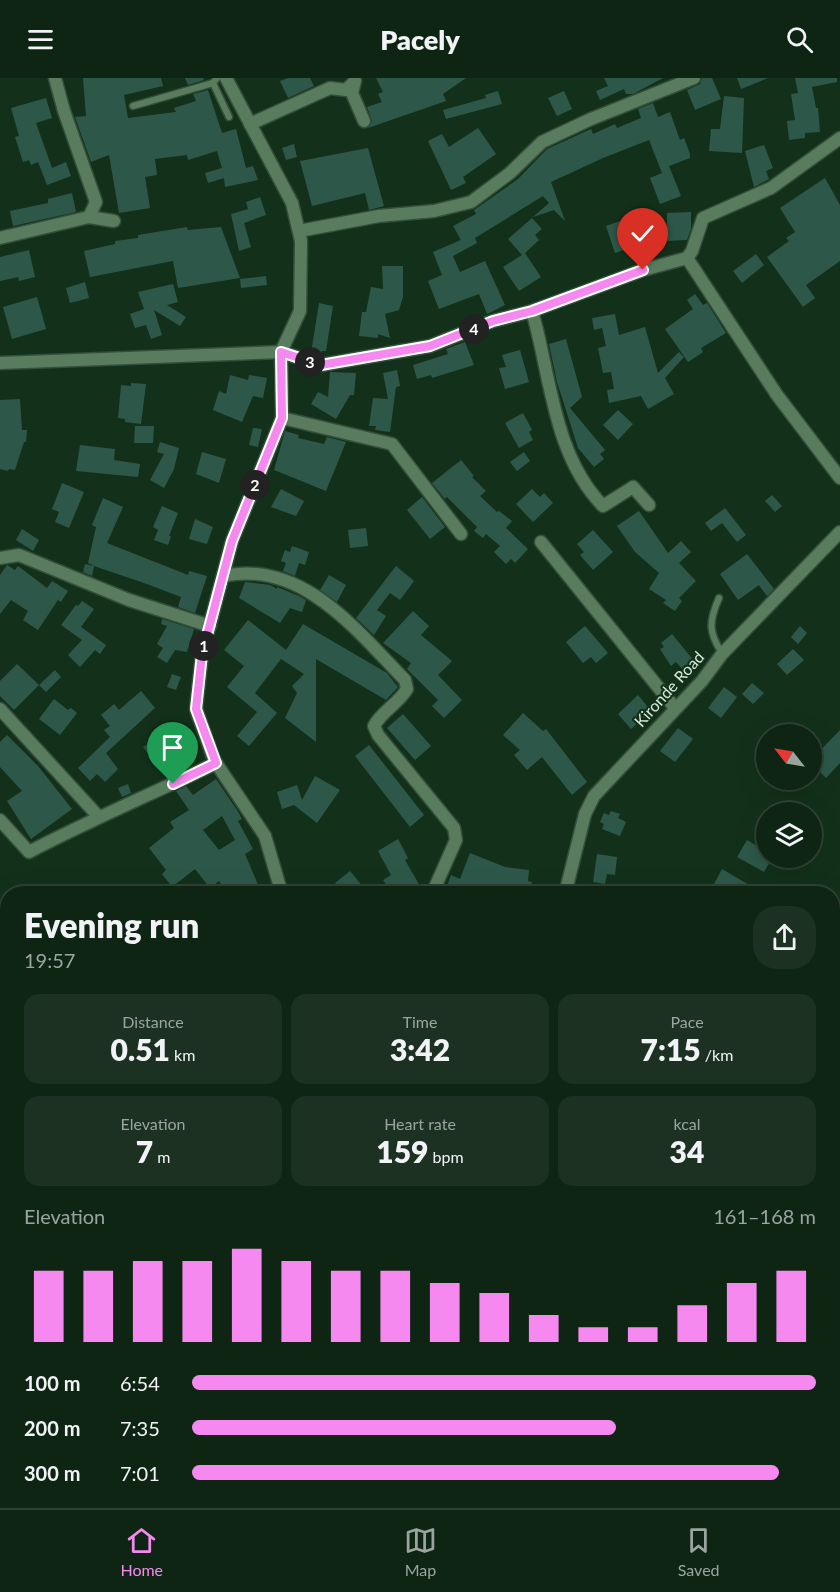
<!DOCTYPE html>
<meta charset="utf-8">
<style>
:root{--surface:#0e2514;--page:#1c3122;--text:#f1f3f6;--muted:#9ba5a0;--line:#2e4234;--accent:#f589ef}
body{margin:0;font-family:Lato,sans-serif;background:var(--page);color:var(--text);height:100vh;display:flex;flex-direction:column;font-size:22px;white-space:nowrap}
*{box-sizing:border-box;margin:0}
p{font-size:20px;color:var(--muted)}
.icon{flex:none;width:33px;height:33px;fill:none;stroke:currentColor;stroke-width:2;stroke-linecap:round;stroke-linejoin:round}
.map{position:relative;flex:1;overflow:hidden}
.details{position:absolute;left:0px;top:808px;width:840px;height:622px;display:flex;flex-direction:column;background:var(--surface);border-radius:24px 24px 0 0;box-shadow:0 6px 24px #0002,0 0 0 2px var(--line)}
.details>*{flex:none}
.needle{width:39px;rotate:301deg}
.fabs{position:absolute;left:756px;top:646px;display:grid;gap:12px}
.fabs a{display:grid;place-items:center;width:66px;height:66px;border-radius:50%;background:var(--surface);box-shadow:0 6px 24px #0002,0 0 0 2px var(--line);font-size:30px}
.pin{position:absolute;display:grid;place-items:center;width:51px;height:51px;color:#fff;margin:-62px -26px;border-radius:50% 50% 50% 0;rotate:-45deg;box-shadow:0 0 6px #0007}
.pin .icon{rotate:45deg}
.km{position:absolute;width:30px;height:30px;margin:-15px;border-radius:50%;background:#222;color:#fff;font-size:16px;line-height:30px;text-align:center}
.round{display:grid;place-items:center;flex:none;width:63px;height:63px;border-radius:24px;background:var(--page)}
.overview{display:flex;align-items:center;justify-content:space-between;height:102px;padding:0 24px}
h1{font-size:33px;font-weight:800;line-height:45px}
.figures{display:grid;grid-template-columns:repeat(3,1fr);gap:9px;height:102px;padding:6px 24px}
.figures div{display:grid;align-content:center;border-radius:15px;background:var(--page);text-align:center}
.figures b{font-size:30px;font-weight:800}
.figures small{font-size:16px;font-weight:400}
.figures p{font-size:16px}
.chart{height:168px;padding:12px 24px}
.chart p{display:flex;justify-content:space-between}
.chart svg{width:100%;height:108px;margin-top:6px;stroke:var(--accent);stroke-width:6}
ul{padding:0 24px;list-style:none;font-size:20px}
li{display:grid;grid-template-columns:96px 72px 1fr;align-items:center;height:45px}
li i{height:15px;border-radius:8px;background:var(--accent)}
header{display:flex;justify-content:space-between;align-items:center;height:78px;padding:0 24px;background:var(--surface);font-size:27px;font-weight:800}
.tabs{display:flex;justify-content:space-around;align-items:center;height:84px;border-top:2px solid var(--line);background:var(--surface);font-size:16px;color:var(--muted)}
.tabs a{display:grid;justify-items:center;gap:3px}
.tabs .current{color:var(--accent)}
.map>svg:first-child{display:block}
.building{fill:#2d5849;fill-rule:evenodd}
.lines{fill:none;stroke-linecap:round;stroke-linejoin:round}
.service-casing{stroke:#334f39;stroke-width:9}
.minor-casing{stroke:#334f39;stroke-width:15}
.service{stroke:#597c5f;stroke-width:6}
.minor{stroke:#597c5f;stroke-width:12}
.route-casing{stroke:#fff;stroke-width:12}
.route{stroke:#f589ef;stroke-width:8}
.labels{text-anchor:middle;stroke-width:4.5;stroke-linejoin:round;paint-order:stroke}
.street-label{font-size:16px;fill:#d8eadb;stroke:#13311a}
</style>
<header><svg class="icon" aria-label="menu" viewBox="0 0 24 24"><path d="M4 6h16M4 12h16M4 18h16"/></svg>Pacely<svg class="icon" aria-label="search" viewBox="0 0 24 24"><circle cx="10" cy="10" r="6"/><path d="M15 15l6 6"/></svg></header>
<div class="map">
<svg width="840" height="1430" viewBox="0 0 840 1430">
<rect width="100%" height="100%" fill="#13311a"/>
<g class="building">
<path d="M83,0H161L163,8L124,17L128,40L176,34L174,30L196,23L193,16L208,12L222,55L236,51L246,90L253,88L258,102L225,109L224,100L208,105L205,95L222,90L217,73L188,82L187,77L155,81L157,97L145,99L150,130L119,135L109,77L91,84L75,39L86,38Z"/>
<path d="M185,0H203L204,2L188,7Z"/>
<path d="M288,0H310L314,8L288,20L280,3Z"/>
<path d="M376,0H466L443,16L446,23L368,50L372,43L367,29L382,24L378,16L383,14Z"/>
<path d="M604,0H663L633,16H626L624,11L600,22L596,13L608,8Z"/>
<path d="M702,0H712L721,21L695,32L687,12L700,6Z"/>
<path d="M737,0H768L741,11Z"/>
<path d="M795,0H837V4L812,9L816,30H818L820,54L805,55V60L789,62L787,43L795,42L791,16L798,15Z"/>
<path d="M498,13L502,26L446,41L443,32L486,20L485,17Z"/>
<path d="M564,13L572,31L557,38L548,20Z"/>
<path d="M724,18L744,20L742,75L709,73L711,51H720Z"/>
<path d="M46,20L52,40L36,45L52,90L66,84L71,98L47,107L38,84L31,87L29,82L23,84L15,59L19,58L11,30Z"/>
<path d="M653,25L658,39L670,34L680,62L684,60L690,76V80L669,88L681,118L660,126L650,100L662,95L649,62L603,80L551,104L565,143L554,132L533,139L549,125L543,118L475,160L477,165L453,178L460,194L485,183L505,227L487,236L479,216L439,231L428,203L442,197L433,174L461,162L453,148L476,136L474,132L518,101L547,71L591,51L593,56L615,46L617,50L641,40L638,31Z"/>
<path d="M478,50L496,76L463,99L466,105L451,112L428,63L442,56L449,69Z"/>
<path d="M294,66L297,79L286,82L282,70Z"/>
<path d="M764,67L773,90L766,93L769,101L754,109L745,73Z"/>
<path d="M368,70L384,128L369,132L365,115L312,128L300,83Z"/>
<path d="M825,100L840,127V183L806,207L815,220L803,229L767,179L789,163L786,160L795,154L780,130Z"/>
<path d="M72,115L76,134L13,148L10,133L48,125V121Z"/>
<path d="M260,119L266,137L244,145L251,169L239,173L231,136L248,131L246,124Z"/>
<path d="M691,134V151L687,162L667,163V135Z"/>
<path d="M532,140L542,151L535,157L539,162L525,175L541,199L519,213L503,189L522,177L508,161Z"/>
<path d="M626,141L635,168L615,175L606,148Z"/>
<path d="M187,149L188,152L221,149L240,200L178,210L173,183L90,199L84,173L115,166V163L138,160V157Z"/>
<path d="M29,172L35,199L19,203L18,199L0,203V179Z"/>
<path d="M756,176L764,187L742,205L733,193Z"/>
<path d="M382,188H403V219L399,232L385,236L390,260L378,256V260L359,258L362,234H366L371,209L383,211Z"/>
<path d="M266,198L267,207L241,210L240,201Z"/>
<path d="M85,204L89,220L70,225L66,210Z"/>
<path d="M173,206L178,224L167,227L186,239L180,248L154,232L162,257L151,261L146,247L135,250L130,236L144,231L138,214Z"/>
<path d="M695,216L703,227L707,225L726,255L701,270L703,274L688,284L665,251L693,231L687,222Z"/>
<path d="M37,219L46,251L12,261L3,229Z"/>
<path d="M319,225L333,228L326,273H322L321,278L311,275Z"/>
<path d="M615,236L619,257L645,249L658,295L679,274L684,279L665,300L674,316L648,331L641,318L609,325L607,312L614,311L611,294L603,295L598,270L606,268L602,250L594,252L592,240Z"/>
<path d="M566,261L582,319L570,330L605,372L600,376L604,381L594,389L578,370L557,304L549,266Z"/>
<path d="M465,264L474,287L432,300L431,297L417,301L413,287L448,276L446,271Z"/>
<path d="M520,272L529,304L505,311L499,290L506,289L502,277Z"/>
<path d="M397,292L400,308L396,309L390,354L375,352L376,348H369L373,320L388,321L383,295Z"/>
<path d="M330,294L356,295L354,317H350L336,341L311,326L318,314L328,319Z"/>
<path d="M230,297L248,302L249,297L267,300L263,320L253,318L242,344L213,332L219,313L226,316Z"/>
<path d="M131,305L146,306L141,346L125,344V341L118,340L121,307L131,308Z"/>
<path d="M20,321L22,352H27L26,364H24L15,392L9,391L8,393L0,391V322Z"/>
<path d="M618,332L633,346L618,362L603,347Z"/>
<path d="M523,335L532,352L529,354L533,362L519,370L505,345Z"/>
<path d="M135,348H154L153,365H134Z"/>
<path d="M253,350L262,351L258,369L249,367Z"/>
<path d="M285,353L299,357L298,360L324,366L327,359L346,364L326,413L274,392Z"/>
<path d="M160,364L179,370L174,391L164,410L150,402L164,376L157,374Z"/>
<path d="M80,367L115,371L114,382L140,386L138,399L76,393Z"/>
<path d="M202,374L226,381L219,405L196,396Z"/>
<path d="M524,374L530,383L517,393L510,384Z"/>
<path d="M461,382L474,398L472,399L486,413L480,418L497,434L499,433L512,443L506,450L528,471L515,485L511,481L506,486L494,474L500,468L486,456L483,460L474,453L477,449L447,419L445,421L432,405Z"/>
<path d="M62,405L84,414L69,450L55,444L59,434L52,431Z"/>
<path d="M281,411L304,423L296,438L271,429Z"/>
<path d="M532,411L540,419L544,415L553,425L533,444L516,426Z"/>
<path d="M772,417L782,428L775,434L765,423Z"/>
<path d="M422,419L445,449L430,461L407,432Z"/>
<path d="M103,420L123,429L107,465L188,497L189,493L207,498L195,535L178,529L181,519L144,505L94,488L92,498L83,494L85,486L94,488L88,485L96,449L92,447Z"/>
<path d="M162,428L178,435L169,458H171L168,467L154,462L158,452L153,449Z"/>
<path d="M725,430L746,457L737,464L722,445L711,453L705,445Z"/>
<path d="M639,433L668,475L681,463L691,474L679,485L696,503L679,520L682,523L675,533L663,525L666,522L649,511L659,495L635,474L617,448Z"/>
<path d="M195,441L213,449L207,466L189,461Z"/>
<path d="M366,450L368,468L350,470L348,452Z"/>
<path d="M22,451L39,462L33,473L16,462Z"/>
<path d="M593,452L613,474L593,492L580,477L584,474L577,466Z"/>
<path d="M292,468L309,474L305,487L299,485L295,498L283,493L286,485L281,483L285,472L290,474Z"/>
<path d="M747,476L774,511L767,518L759,507L738,522L720,496Z"/>
<path d="M7,487L15,492L18,488L47,510L52,503L68,513L61,524L58,522L38,552L23,542L28,533L11,522L0,536V497Z"/>
<path d="M396,488L414,503L400,522L390,515L377,532L386,538L374,557L356,540Z"/>
<path d="M329,497L346,507L337,524L320,512Z"/>
<path d="M245,504L270,507L277,511V509L299,518L306,522L302,534L290,530L280,545L239,520Z"/>
<path d="M82,523L94,531L81,549L106,567L100,576L95,572L80,589L68,577L82,562L61,547L76,527L78,528Z"/>
<path d="M413,533L429,548L421,557L452,583L438,597L462,622L444,640L432,628L438,622L407,591L411,585L383,565Z"/>
<path d="M162,541L194,551L187,574L175,572L167,585L157,579L163,570L157,566L167,548L161,546Z"/>
<path d="M248,542L286,572L303,546L387,595L398,609L386,622L316,581V664L285,640L297,615L292,608L304,596L281,581L255,615L277,635L249,668L237,658L257,634L227,609L244,588L224,572Z"/>
<path d="M585,548L608,575L596,585L591,579L583,585L566,564Z"/>
<path d="M800,548L807,555L798,566L791,559Z"/>
<path d="M672,556L694,583L683,592L676,584L671,588L660,571L664,569L661,565Z"/>
<path d="M793,571L804,582L787,597L777,586Z"/>
<path d="M17,586L39,607L14,632L0,618V603Z"/>
<path d="M55,592L61,599L46,614L39,607Z"/>
<path d="M172,596L181,599L176,612L167,609Z"/>
<path d="M752,605L764,615L753,626L742,616Z"/>
<path d="M724,609L737,619L721,640L708,630Z"/>
<path d="M141,613L155,630L106,675L118,691L105,704L97,696L90,703L78,690L110,659L104,652L110,648L101,637L114,626L119,632Z"/>
<path d="M638,617L651,633L631,651L618,636Z"/>
<path d="M54,621L68,632L71,630L77,635L60,657L39,641Z"/>
<path d="M523,635L543,653L546,651L587,704L572,717L542,679L527,692L514,677L520,672L503,657Z"/>
<path d="M403,636L431,668L415,682L387,650Z"/>
<path d="M174,649L184,666L178,670L181,674L169,682L174,692L167,697L160,684L156,687L143,669Z"/>
<path d="M678,650L693,661L675,684L660,673Z"/>
<path d="M840,652V685L826,700L812,686V681Z"/>
<path d="M7,657L38,688L72,731L31,761L7,723L22,713L0,689V664Z"/>
<path d="M369,667L424,737L410,749L355,678Z"/>
<path d="M315,698L340,712L317,745L294,727L282,731L277,714L297,707L302,722Z"/>
<path d="M216,701L237,732L242,741L238,743L253,771L245,776L259,809L246,816H228L219,803L210,810L195,791L172,809L162,796L166,792L149,770L174,750L170,744L189,732L176,713L186,708L193,717ZM222,738L235,762L219,772L203,752Z"/>
<path d="M128,706L131,715L122,719L118,710Z"/>
<path d="M611,733L620,736L618,740L626,744L620,758L602,751L604,746L600,744L604,735L609,737Z"/>
<path d="M398,761L408,780L405,782L420,808L408,816H392L383,802L391,797L378,773Z"/>
<path d="M747,762L766,773V780H772L764,794L737,779Z"/>
<path d="M470,775L505,789L529,792L528,803L532,804L530,816H452L445,813L451,797L460,801Z"/>
<path d="M597,776L617,779L615,797L607,796L605,806L593,804Z"/>
<path d="M722,791L751,808L747,816H716L720,809L714,806Z"/>
<path d="M350,793L369,816H327L338,808L335,805Z"/>
</g>
<g class="lines">
<g class="service-casing">
<g id="service">
<path d="M213,5L229,39"/>
<path d="M133,28L213,5L217,0"/>
<path d="M719,520C709,543 708,554 722,575"/>
<path d="M5,1141L8,1142"/>
</g>
</g>
<g class="minor-casing">
<g id="minor">
<path d="M226,0L292,125L301,163L300,233L281,274L282,340L232,463L202,576L196,631L214,682L265,758L282,816"/>
<path d="M250,46L330,10L346,12L355,3L352,15L364,43"/>
<path d="M89,139L114,143"/>
<path d="M299,153L379,138L434,133L471,124L510,95L542,64L591,41L694,0"/>
<path d="M0,160L89,139L96,124L64,33L55,0"/>
<path d="M687,180L777,317L840,400"/>
<path d="M532,233C551,298 553,377 603,428L633,409L649,427"/>
<path d="M0,285L281,274L321,287L430,268L493,243L532,233L643,192L687,180L692,173L703,140L771,110L840,60"/>
<path d="M282,340L392,366L461,456"/>
<path d="M541,464L675,630"/>
<path d="M0,480L19,477L129,522L210,548"/>
<path d="M223,498C302,481 356,552 405,602L407,611C398,626 382,633 374,648L378,657L454,750L456,762L432,816"/>
<path d="M0,631L98,738"/>
<path d="M0,742L29,774C90,742 154,715 216,685"/>
<path d="M565,816L585,736L594,718L702,603L722,576L840,454"/>
<path d="M832,963L840,967"/>
<path d="M0,993L8,997"/>
<path d="M0,1053L8,1052"/>
<path d="M0,1196L8,1197"/>
<path d="M832,1290L840,1306"/>
<path d="M0,1325L8,1326"/>
<path d="M832,1404L840,1406"/>
<path d="M0,1410L8,1411"/>
<path d="M113,1424L168,1430"/>
<path d="M633,1424L645,1430"/>
<path d="M271,1430L272,1424"/>
</g>
</g>
<use href="#service" class="service"/>
<use href="#minor" class="minor"/>
</g>
<g class="lines">
<g class="route-casing">
<path id="route" d="M173,706L216,685L196,631L202,576L232,463L282,340L281,274L321,287L430,268L493,243L532,233L643,192"/>
</g>
<use href="#route" class="route"/>
</g>
<g class="labels">
<g class="street-label">
<text transform="translate(669 611) rotate(-48)" y="6">Kironde Road</text>
</g>
</g>
</svg>
<div class="fabs">
<a><svg class="needle" viewBox="-14 -14 28 28"><path d="M0-13l5 13h-10z" fill="#e53935"/><path d="M0 13l5-13h-10z" fill="#9ba5a0"/></svg></a>
<a><svg class="icon" aria-label="layers" viewBox="0 0 24 24"><path d="M12 4l9 5-9 5-9-5zM3 14l9 5 9-5"/></svg></a>
</div>
<div class="pin" style="left:173px;top:706px;background:#1e9e55"><svg class="icon" aria-label="arrive" viewBox="0 0 24 24"><path d="M6 21V4h12l-3 4 3 4H6"/></svg></div>
<div class="pin" style="left:643px;top:192px;background:#d93025"><svg class="icon" aria-label="check" viewBox="0 0 24 24"><path d="M5 12l5 5 9-10"/></svg></div>
<b class="km" style="left:204px;top:568px">1</b>
<b class="km" style="left:255px;top:407px">2</b>
<b class="km" style="left:310px;top:284px">3</b>
<b class="km" style="left:474px;top:251px">4</b>
<section class="details">
<div class="overview"><div><h1>Evening run</h1><p>19:57</p></div><a class="round"><svg class="icon" aria-label="share" viewBox="0 0 24 24"><path d="M12 15V3M7 8l5-5 5 5M5 13v7h14v-7"/></svg></a></div>
<div class="figures">
<div><p>Distance</p><b>0.51<small> km</small></b></div>
<div><p>Time</p><b>3:42</b></div>
<div><p>Pace</p><b>7:15<small> /km</small></b></div>
</div>
<div class="figures">
<div><p>Elevation</p><b>7<small> m</small></b></div>
<div><p>Heart rate</p><b>159<small> bpm</small></b></div>
<div><p>kcal</p><b>34</b></div>
</div>
<div class="chart"><p><span>Elevation</span>161–168 m</p>
<svg viewBox="0 0 160 44" preserveAspectRatio="none"><path d="M5 44V15M15 44V15M25 44V11M35 44V11M45 44V6M55 44V11M65 44V15M75 44V15M85 44V20M95 44V24M105 44V33M115 44V38M125 44V38M135 44V29M145 44V20M155 44V15"/></svg>
</div>
<ul>
<li><b>100 m</b>6:54<i style="width:100%"></i></li>
<li><b>200 m</b>7:35<i style="width:68%"></i></li>
<li><b>300 m</b>7:01<i style="width:94%"></i></li>
</ul>
</section>
</div>
<nav class="tabs">
<a class="current"><svg class="icon" aria-label="home" viewBox="0 0 24 24"><path d="M3 11l9-7 9 7M6 9v11h12V9"/></svg>Home</a>
<a><svg class="icon" aria-label="map" viewBox="0 0 24 24"><path d="M3 6l6-2 6 2 6-2v14l-6 2-6-2-6 2zM9 4v14M15 6v14"/></svg>Map</a>
<a><svg class="icon" aria-label="saved" viewBox="0 0 24 24"><path d="M7 4h10v16l-5-4-5 4z"/></svg>Saved</a>
</nav>
